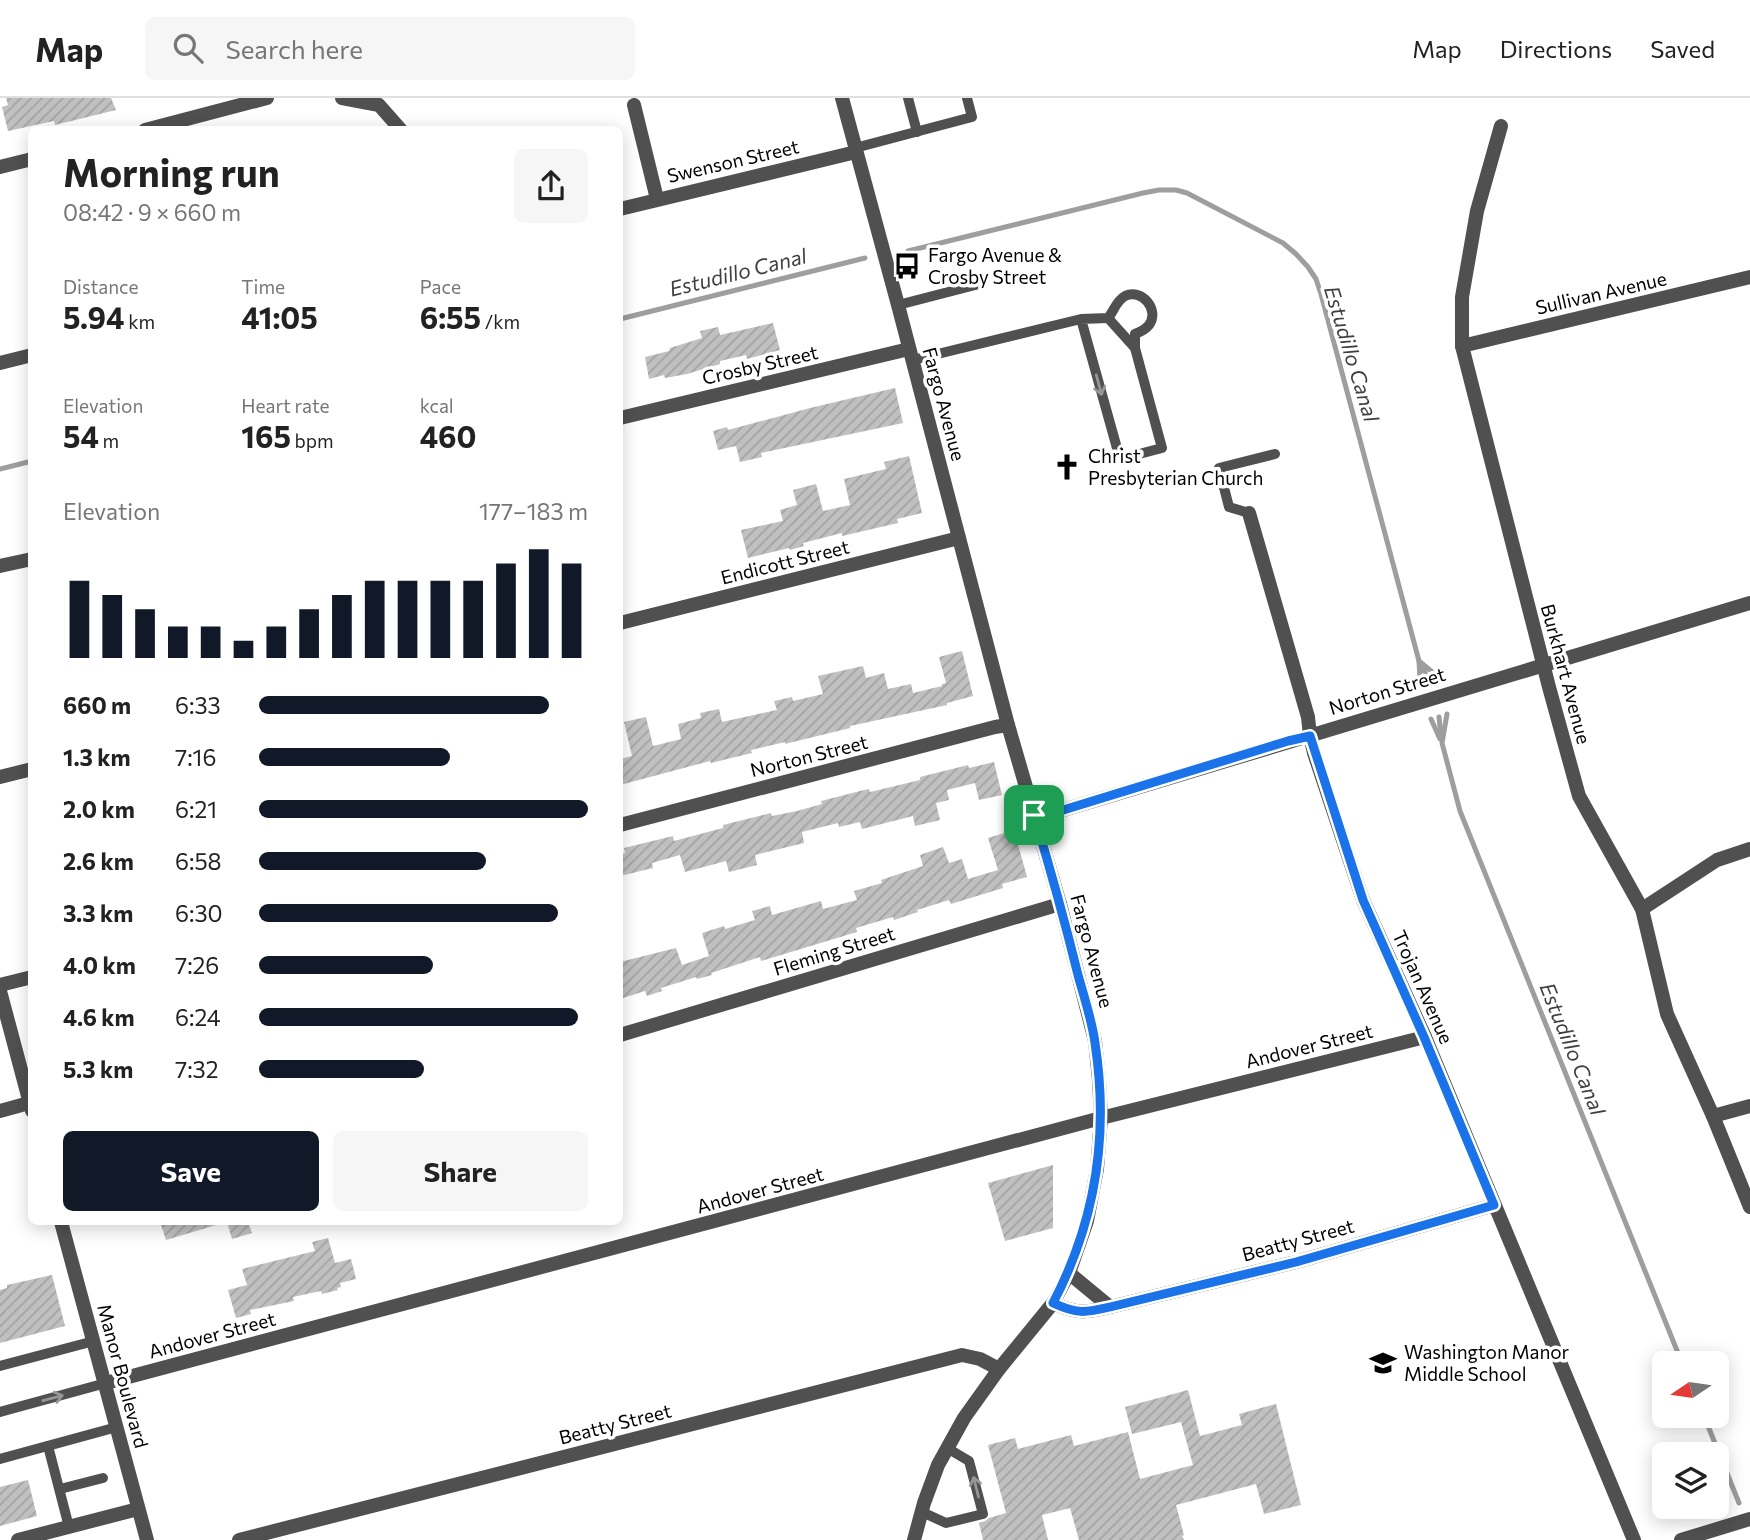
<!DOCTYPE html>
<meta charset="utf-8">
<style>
:root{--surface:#fff;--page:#f6f6f6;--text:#222;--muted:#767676;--line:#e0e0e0;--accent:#111827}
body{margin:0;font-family:Commissioner,sans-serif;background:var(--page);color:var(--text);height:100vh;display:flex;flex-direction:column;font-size:26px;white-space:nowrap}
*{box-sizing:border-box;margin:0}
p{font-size:23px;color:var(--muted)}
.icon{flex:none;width:38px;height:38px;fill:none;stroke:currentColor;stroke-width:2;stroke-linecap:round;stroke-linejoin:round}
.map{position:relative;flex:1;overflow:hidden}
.drawer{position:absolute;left:28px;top:28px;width:595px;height:1099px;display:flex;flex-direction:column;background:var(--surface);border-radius:10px;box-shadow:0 4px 18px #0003}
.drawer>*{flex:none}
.needle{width:46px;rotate:257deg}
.tools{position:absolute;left:1652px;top:1253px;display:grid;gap:14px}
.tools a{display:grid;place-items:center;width:77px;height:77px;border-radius:10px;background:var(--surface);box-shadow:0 4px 18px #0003;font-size:35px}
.pin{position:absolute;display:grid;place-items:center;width:60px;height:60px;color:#fff;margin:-30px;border-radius:14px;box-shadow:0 4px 10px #0006}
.round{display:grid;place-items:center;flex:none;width:74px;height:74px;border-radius:10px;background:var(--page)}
.headline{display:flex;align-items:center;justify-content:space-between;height:119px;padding:0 35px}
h1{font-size:38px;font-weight:700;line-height:52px}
.stats{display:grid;grid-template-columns:repeat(3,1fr);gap:10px;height:119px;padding:7px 35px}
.stats div{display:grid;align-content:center}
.stats b{font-size:30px;font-weight:700}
.stats small{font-size:19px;font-weight:400}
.stats p{font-size:19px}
.chart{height:196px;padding:14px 35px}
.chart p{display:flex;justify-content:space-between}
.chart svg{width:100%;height:126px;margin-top:7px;stroke:var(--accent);stroke-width:6}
.action{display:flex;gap:14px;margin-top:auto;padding:14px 35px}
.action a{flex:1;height:80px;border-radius:10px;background:var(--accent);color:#fff;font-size:28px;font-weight:700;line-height:80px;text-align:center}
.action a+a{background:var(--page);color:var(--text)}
ul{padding:0 35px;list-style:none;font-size:23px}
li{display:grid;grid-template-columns:112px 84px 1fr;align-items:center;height:52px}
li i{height:18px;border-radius:9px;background:var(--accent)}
header{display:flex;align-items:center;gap:42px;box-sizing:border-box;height:98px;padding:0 35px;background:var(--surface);border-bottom:2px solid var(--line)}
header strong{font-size:33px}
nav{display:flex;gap:38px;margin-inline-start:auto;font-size:24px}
.search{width:490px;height:63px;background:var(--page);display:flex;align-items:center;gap:18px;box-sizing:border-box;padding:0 24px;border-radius:10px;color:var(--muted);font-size:26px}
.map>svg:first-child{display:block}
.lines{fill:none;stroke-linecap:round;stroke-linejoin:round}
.stream{stroke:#9e9e9e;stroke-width:5}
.building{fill:url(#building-hatch)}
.service{stroke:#505050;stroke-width:10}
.minor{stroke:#505050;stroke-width:14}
.tertiary{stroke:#505050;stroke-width:14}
.oneway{stroke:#969696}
.route-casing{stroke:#fff;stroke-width:14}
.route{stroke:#1a73e8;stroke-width:9}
.labels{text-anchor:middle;stroke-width:7;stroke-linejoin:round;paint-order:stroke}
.street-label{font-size:19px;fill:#000;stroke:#fff}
.poi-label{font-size:19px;fill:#000;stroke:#fff;text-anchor:start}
.water-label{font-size:21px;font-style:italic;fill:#3f3f3f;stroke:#fff}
</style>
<header>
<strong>Map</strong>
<div class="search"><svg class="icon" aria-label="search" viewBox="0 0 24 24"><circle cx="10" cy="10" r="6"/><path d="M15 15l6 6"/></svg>Search here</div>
<nav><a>Map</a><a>Directions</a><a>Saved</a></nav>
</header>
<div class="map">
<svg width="1750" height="1442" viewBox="0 0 1750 1442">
<defs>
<pattern id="building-hatch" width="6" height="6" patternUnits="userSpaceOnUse" patternTransform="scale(1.75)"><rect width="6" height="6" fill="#c0c0c0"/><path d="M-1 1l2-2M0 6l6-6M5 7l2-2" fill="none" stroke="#a3a3a3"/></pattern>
</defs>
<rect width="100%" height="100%" fill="#fff"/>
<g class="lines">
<g class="stream">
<path d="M908,153L1143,95L1159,92H1176L1187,95L1283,145L1296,156L1308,169L1316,181L1321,196L1419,563L1437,578"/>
<path d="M620,221L865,160"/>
<path d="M0,371L32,363"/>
<path d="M1419,563L1420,583"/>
<path d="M1421,566L1428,581"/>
<path d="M1447,616L1442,645L1460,713L1682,1265"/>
<path d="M1439,619L1441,639"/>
<path d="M1431,621L1440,641"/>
<path d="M1704,1318L1739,1405"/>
</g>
</g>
<g class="building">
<path d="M6,0H111L116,12L55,27L54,23L8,33L2,9L8,7Z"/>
<path d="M773,225L780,252L747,261L746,257L720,263V266L687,276L665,280L664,277L649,281L645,259L669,253L670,250L702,240L700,233L718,229L720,237Z"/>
<path d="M895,290L903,325L761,355L762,359L740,364L736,348L718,352L713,333L727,329L728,332L810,310Z"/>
<path d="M909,358L922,415L897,421L898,425L842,438V435L803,445L804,448L790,452L789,450L748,460L741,432L783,423L780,412L797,407L793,392L816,386L823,413L850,407L844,381L886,371L884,364Z"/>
<path d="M962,553L973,598L947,605V607L850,628V630L785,646V644L751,652L752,655L711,665L710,663L620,687V661L632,658L624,624L646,619L653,648L681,641L678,626L701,620L700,615L719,611L722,624L777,612L774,603L792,599L793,603L823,596L818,578L863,568L866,580L884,575L888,591L911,586L913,595L942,588V586L946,585L939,559Z"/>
<path d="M994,664L1002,697L979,702L975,685L947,692L949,702L936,705L940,722L915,728L913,718L862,731L860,724L839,729L838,725L802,734L804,745L755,757L757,767L729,774L726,763L685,774L680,757L652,765L653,770L620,778V756L625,755L624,750L673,738L674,743L723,730V727L771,715L772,718L797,713L822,706L821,703L860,693L869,691L870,694L920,682V679L968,667L969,670Z"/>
<path d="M1014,732L1027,779L1002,786L1003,790L951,806L949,802L917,812L918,814L894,822L893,819L856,830L857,834L761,863L760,859L711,875L712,877L697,881L696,879L661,890L662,893L647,898L645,893L620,901V864L676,850L682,867L709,858L702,835L724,828L725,831L755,822L752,813L770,808L772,817L821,803L823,811L857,802L854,793L882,785L881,782L923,768L920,757L943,749L949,765L962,761L968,781L998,772L988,740Z"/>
<path d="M1053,1067V1130L1005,1143L988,1085Z"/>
<path d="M160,1124H215L216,1127L166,1142Z"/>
<path d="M227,1124H248L252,1135L232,1141Z"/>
<path d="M328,1140L335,1165L351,1161L356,1181L340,1185L341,1189L337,1190L338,1192L322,1196L321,1193L293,1199L294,1203L250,1212L251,1216L236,1220L228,1192L247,1187L242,1171L315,1153L312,1144Z"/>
<path d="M52,1177L65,1228L0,1245V1192L7,1190V1187Z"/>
<path d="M1188,1292L1200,1338L1242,1327L1239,1316L1276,1306L1301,1407L1264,1416L1256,1386L1176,1407L1184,1437L1182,1438L1184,1442H1079L1070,1410L1042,1417L1048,1442H983L979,1425L985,1423L989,1420L1006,1415L988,1347L1015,1340L1018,1351L1071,1337L1074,1348L1128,1334L1140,1381L1193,1367L1181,1324L1132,1336L1125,1309Z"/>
<path d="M28,1382L37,1418L0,1428V1389Z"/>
</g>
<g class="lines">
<g class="service">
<path d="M908,0L917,34"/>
<path d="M855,50L972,19L967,0"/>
<path d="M898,207L983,185"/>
<path d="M1108,220L1135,250"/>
<path d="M913,262L1081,221L1108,220C1114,213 1116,203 1125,198C1142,190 1160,212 1149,227C1146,231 1140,234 1135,236V250L1162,350L1120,361L1081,221"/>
<path d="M1249,415L1229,409L1219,370L1275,356"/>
<path d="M0,1268L94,1243"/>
<path d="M0,1314L106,1285"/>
<path d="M48,1348L69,1429"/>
<path d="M0,1361L117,1329"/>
<path d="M60,1391L103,1380"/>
<path d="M922,1414L946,1425L983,1416L969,1363L947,1350"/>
</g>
<g class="minor">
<path d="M342,0L379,7L401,32"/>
<path d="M842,0L898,207L1008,627L1060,806L1095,943L1099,982L1101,1020L1097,1071L1087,1123L1069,1175L1053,1205L999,1271L964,1320L938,1367L924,1405L914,1442"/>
<path d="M634,7L657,101"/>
<path d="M1501,28L1477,113L1462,199V248L1549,589L1579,698L1642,811L1667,916L1713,1018L1750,1109"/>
<path d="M145,32L267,0"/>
<path d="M0,69L32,61"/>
<path d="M620,111L856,54"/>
<path d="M1462,248L1750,179"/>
<path d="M0,265L32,257"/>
<path d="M620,320L909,251"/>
<path d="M1249,415L1308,619L1310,638L1314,655L1363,802L1425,939L1634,1442"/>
<path d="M0,468L32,461"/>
<path d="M620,525L959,440"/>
<path d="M0,679L32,671"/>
<path d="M1034,717L1060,713L1750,505"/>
<path d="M620,727L995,629L1008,627"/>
<path d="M1642,811L1717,762L1750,751"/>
<path d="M0,887L32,879"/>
<path d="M620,937L1060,806"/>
<path d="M0,1013L29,1005"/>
<path d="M1713,1018L1750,1008"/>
<path d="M1069,1175L1110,1209"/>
<path d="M1053,1205C1077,1216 1084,1215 1110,1209L1296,1164L1494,1107"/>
<path d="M106,1285L1101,1020L1425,939"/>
<path d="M18,1442L138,1411"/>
<path d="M239,1442L962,1257L980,1261L999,1271"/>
<path d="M1681,1442L1750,1421"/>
</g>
<g class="tertiary">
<path d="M0,893L32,1013"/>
<path d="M61,1124L147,1442"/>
</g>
</g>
<defs><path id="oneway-shaft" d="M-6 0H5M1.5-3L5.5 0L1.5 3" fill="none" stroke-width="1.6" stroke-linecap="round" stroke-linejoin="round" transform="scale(1.75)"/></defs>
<g class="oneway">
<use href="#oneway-shaft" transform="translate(1099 287) rotate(75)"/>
<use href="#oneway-shaft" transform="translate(53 1300) rotate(-15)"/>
<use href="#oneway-shaft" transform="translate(976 1389) rotate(-104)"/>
</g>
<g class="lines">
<g class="route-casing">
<path id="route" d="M1310,638L1363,802L1424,939L1494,1107L1296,1164L1110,1209C1084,1215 1077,1216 1053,1205C1096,1123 1109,1036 1095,945C1092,922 1084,899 1078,877C1065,824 1050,770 1034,717L1060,713L1288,643Z"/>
</g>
<use href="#route" class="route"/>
</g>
<defs>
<g id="bus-bare" transform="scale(2.1)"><path d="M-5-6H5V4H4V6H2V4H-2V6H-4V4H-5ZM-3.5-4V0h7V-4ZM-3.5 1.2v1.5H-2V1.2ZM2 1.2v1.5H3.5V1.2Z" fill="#000" stroke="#fff" stroke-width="2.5" paint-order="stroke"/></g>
<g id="church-bare" transform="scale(2.1)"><path d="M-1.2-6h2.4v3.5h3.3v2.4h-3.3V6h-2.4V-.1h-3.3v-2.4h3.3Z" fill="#000" stroke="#fff" stroke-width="2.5" paint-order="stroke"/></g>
<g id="school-bare" transform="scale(2.1)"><path d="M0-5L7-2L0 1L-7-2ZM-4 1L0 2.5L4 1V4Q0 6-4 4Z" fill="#000" stroke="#fff" stroke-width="2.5" paint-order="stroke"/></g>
</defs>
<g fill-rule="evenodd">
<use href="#bus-bare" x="907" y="168"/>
<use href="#church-bare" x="1067" y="369"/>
<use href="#school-bare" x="1383" y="1265"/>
</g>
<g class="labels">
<g class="street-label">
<text transform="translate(733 63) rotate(-13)" y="7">Swenson Street</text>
<text transform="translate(1601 195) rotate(-13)" y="7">Sullivan Avenue</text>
<text transform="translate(760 267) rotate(-13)" y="7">Crosby Street</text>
<text transform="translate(944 306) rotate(75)" y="7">Fargo Avenue</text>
<text transform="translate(785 464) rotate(-14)" y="7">Endicott Street</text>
<text transform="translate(1566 576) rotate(75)" y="7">Burkhart Avenue</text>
<text transform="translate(1387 593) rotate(-17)" y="7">Norton Street</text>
<text transform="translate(809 658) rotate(-14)" y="7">Norton Street</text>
<text transform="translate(834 853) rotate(-17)" y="7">Fleming Street</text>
<text transform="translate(1092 853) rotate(75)" y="7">Fargo Avenue</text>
<text transform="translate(1423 889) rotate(66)" y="7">Trojan Avenue</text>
<text transform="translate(1309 948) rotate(-14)" y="7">Andover Street</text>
<text transform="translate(760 1092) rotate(-15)" y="7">Andover Street</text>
<text transform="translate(1298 1142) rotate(-15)" y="7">Beatty Street</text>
<text transform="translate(212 1237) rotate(-15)" y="7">Andover Street</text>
<text transform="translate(123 1278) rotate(75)" y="7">Manor Boulevard</text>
<text transform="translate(615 1326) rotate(-14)" y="7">Beatty Street</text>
</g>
<g class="poi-label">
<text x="928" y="164">Fargo Avenue &amp;<tspan x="928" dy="22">Crosby Street</tspan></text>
<text x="1088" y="365">Christ<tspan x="1088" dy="22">Presbyterian Church</tspan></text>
<text x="1404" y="1261">Washington Manor<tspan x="1404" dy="22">Middle School</tspan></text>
</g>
<g class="water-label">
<text transform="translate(738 175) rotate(-14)" y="7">Estudillo Canal</text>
<text transform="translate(1351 256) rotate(73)" y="7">Estudillo Canal</text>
<text transform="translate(1572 951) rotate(68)" y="7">Estudillo Canal</text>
</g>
</g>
</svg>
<div class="tools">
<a><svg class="needle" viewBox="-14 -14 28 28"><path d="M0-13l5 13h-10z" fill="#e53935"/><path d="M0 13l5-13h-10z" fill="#767676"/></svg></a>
<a><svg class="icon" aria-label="layers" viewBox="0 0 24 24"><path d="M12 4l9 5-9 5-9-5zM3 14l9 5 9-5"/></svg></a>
</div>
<div class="pin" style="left:1034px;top:717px;background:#1e9e55"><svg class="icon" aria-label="arrive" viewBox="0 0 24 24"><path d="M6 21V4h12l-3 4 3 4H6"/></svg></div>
<section class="drawer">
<div class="headline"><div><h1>Morning run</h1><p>08:42 · 9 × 660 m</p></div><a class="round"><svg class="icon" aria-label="share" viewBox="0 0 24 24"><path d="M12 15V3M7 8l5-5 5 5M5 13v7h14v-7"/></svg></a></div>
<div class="stats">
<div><p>Distance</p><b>5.94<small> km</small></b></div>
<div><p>Time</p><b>41:05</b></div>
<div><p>Pace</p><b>6:55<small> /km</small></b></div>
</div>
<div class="stats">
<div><p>Elevation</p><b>54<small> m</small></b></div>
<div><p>Heart rate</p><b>165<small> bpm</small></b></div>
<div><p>kcal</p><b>460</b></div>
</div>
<div class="chart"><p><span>Elevation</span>177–183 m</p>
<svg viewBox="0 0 160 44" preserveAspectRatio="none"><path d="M5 44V17M15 44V22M25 44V27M35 44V33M45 44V33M55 44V38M65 44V33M75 44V27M85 44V22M95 44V17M105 44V17M115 44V17M125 44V17M135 44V11M145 44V6M155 44V11"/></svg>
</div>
<ul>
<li><b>660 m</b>6:33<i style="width:88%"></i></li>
<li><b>1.3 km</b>7:16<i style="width:58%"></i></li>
<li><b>2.0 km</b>6:21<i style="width:100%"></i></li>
<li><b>2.6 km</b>6:58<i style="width:69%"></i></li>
<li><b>3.3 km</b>6:30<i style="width:91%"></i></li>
<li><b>4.0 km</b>7:26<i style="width:53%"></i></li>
<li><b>4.6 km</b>6:24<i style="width:97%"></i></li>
<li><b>5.3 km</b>7:32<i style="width:50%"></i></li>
</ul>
<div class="action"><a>Save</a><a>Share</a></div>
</section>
</div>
